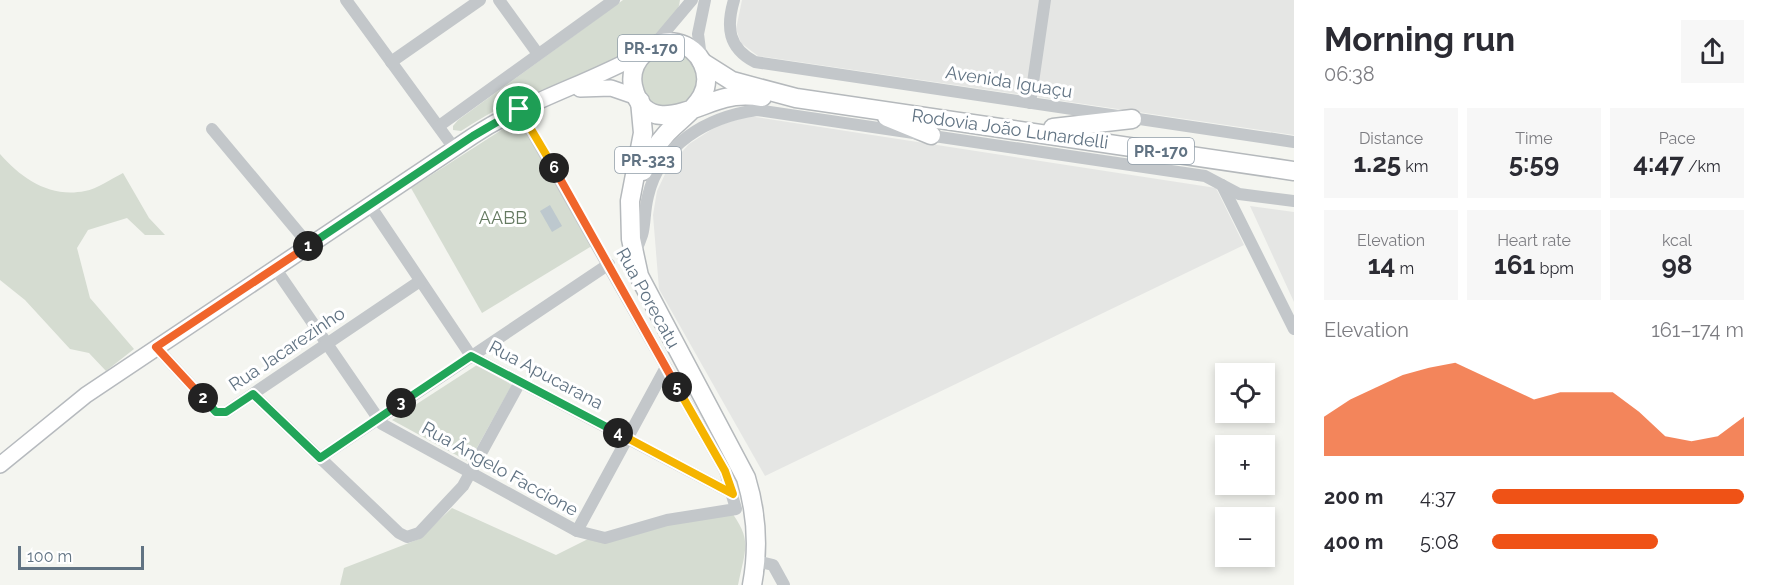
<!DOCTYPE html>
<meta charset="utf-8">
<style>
:root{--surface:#fff;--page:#f7f7f7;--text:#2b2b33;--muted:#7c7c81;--accent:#ef5216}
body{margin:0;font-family:Raleway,sans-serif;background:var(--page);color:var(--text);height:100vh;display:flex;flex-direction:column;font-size:22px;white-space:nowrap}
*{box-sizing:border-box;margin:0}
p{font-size:20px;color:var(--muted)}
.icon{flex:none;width:33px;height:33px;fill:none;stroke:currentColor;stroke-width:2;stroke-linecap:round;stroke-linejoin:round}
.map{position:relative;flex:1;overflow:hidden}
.side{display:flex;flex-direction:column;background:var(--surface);width:480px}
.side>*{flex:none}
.buttons{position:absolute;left:1215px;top:363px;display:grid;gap:12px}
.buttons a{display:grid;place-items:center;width:60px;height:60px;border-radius:0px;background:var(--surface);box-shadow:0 3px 9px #0003;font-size:30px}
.scale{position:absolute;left:18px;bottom:15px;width:126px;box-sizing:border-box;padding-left:6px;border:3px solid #617383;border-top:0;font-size:16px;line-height:21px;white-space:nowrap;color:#617383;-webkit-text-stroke:4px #fff;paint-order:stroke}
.pin{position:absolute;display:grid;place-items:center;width:51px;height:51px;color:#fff;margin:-26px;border:3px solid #fff;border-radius:50%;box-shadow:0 2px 6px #0007}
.km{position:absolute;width:30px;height:30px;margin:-15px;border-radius:50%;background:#222;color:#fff;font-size:16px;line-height:30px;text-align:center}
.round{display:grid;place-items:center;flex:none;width:63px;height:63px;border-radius:0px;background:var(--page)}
.head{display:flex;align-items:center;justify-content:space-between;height:102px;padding:0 30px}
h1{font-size:33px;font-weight:700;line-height:45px}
.metrics{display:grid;grid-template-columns:repeat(3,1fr);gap:9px;height:102px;padding:6px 30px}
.metrics div{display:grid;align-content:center;border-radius:0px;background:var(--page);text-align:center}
.metrics b{font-size:26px;font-weight:700}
.metrics small{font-size:16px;font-weight:400}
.metrics p{font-size:16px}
.chart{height:168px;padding:12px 30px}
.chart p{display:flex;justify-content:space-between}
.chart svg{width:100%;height:108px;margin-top:6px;fill:var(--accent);opacity:.7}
ul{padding:0 30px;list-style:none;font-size:20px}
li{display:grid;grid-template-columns:96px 72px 1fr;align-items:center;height:45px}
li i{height:15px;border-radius:8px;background:var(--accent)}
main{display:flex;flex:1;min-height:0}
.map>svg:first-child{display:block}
.built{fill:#e5e6e4}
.green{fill:#d5dcd1}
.water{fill:#bdc8ce}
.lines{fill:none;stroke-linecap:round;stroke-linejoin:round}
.major-casing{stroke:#b6babe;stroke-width:18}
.highway-casing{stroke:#b5b9bc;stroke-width:21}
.minor{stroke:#c3c7ca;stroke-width:12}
.major{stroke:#fff;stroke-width:15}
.highway{stroke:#fff;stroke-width:18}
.split-1-casing{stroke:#fff;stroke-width:12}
.split-2-casing{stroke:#fff;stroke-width:12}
.split-3-casing{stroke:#fff;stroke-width:12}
.split-4-casing{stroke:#fff;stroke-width:12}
.split-5-casing{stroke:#fff;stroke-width:12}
.split-6-casing{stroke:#fff;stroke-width:12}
.split-7-casing{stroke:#fff;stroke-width:12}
.split-1{stroke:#22a559;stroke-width:8}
.split-2{stroke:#f0652b;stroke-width:8}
.split-3{stroke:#22a559;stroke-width:8}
.split-4{stroke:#22a559;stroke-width:8}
.split-5{stroke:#f5b400;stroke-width:8}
.split-6{stroke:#f0652b;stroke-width:8}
.split-7{stroke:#f5b400;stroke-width:8}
.labels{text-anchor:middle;stroke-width:6;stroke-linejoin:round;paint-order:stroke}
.shield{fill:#fff;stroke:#909da8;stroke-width:1.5}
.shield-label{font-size:16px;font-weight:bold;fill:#617383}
.street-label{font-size:18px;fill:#617383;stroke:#fff}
.park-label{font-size:18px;fill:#657a61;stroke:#fff}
</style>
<main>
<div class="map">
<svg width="1294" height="585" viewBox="0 0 1294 585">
<rect width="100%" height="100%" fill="#f4f5f0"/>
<g class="built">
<path d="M742,0H1294V135L758,56L741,43L736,29Z"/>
<path d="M749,116L1216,188L1244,245L765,476L659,289L653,215L657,191L668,168L689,144L717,126Z"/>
<path d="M1250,206L1294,212V302Z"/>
</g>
<g class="green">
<path d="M623,0H680C675,50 565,81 525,96C503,105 481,118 461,131L453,130V126L458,120Z"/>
<path d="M666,48L690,54L701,82L684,107H655L640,89L642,65Z"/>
<path d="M514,122L521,123L595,244L482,313L411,188Z"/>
<path d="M0,154C22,179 50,198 85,191C97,189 111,179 123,173L149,218L165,235H145L127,218L88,230L77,248L90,298L134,349L106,371L89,353L70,349L25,300L0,280Z"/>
<path d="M477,365L512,385L469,462L392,420Z"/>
<path d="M727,506C753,540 746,546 738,585H340L344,568L419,539L452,508L556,555L594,536Z"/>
</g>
<path class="water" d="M550,205L562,226L552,232L540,211Z"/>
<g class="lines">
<g class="major-casing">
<g id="major">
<path d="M580,89L611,88L637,97"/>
<path d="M0,465L86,395L473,136C526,101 587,84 643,53"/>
</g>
</g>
<g class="highway-casing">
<g id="highway">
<path d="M702,62L732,81L796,98L1294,171"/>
<path d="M640,101L643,133L630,201L631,239L639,276L746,478C757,514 759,548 752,585"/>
<path d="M887,117L931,135"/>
<path d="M1053,128L1132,119"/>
<path d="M643,171C649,157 657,144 667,133C678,121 694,111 702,96C713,75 701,48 677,43C652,38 628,61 633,86C645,139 696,105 725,98C737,95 750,95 762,97"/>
</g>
</g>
<g class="minor">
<path d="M346,0L454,148"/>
<path d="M499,0L538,54"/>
<path d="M734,0C726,27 728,48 755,62L1294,142"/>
<path d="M654,45L692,0"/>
<path d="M701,58L698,34L705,0"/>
<path d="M391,62L480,0"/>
<path d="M1030,103L1045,0"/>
<path d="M439,126L614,0"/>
<path d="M212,129L309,245"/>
<path d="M1222,185L1294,329"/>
<path d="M369,204L471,356L733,494"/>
<path d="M633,254C648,232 642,220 648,196C660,144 707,117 757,110L1205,176L1239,194L1294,201"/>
<path d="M275,268L382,424L577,531L605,538L667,520L736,509L725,471L519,109"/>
<path d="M156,347L216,412H226L420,281"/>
<path d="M253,394L399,533L407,537L419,533L463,486L520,382"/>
<path d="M320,458L609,264"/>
<path d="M577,531L666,367"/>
<path d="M756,561L773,565L784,585"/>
</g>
<use href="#major" class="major"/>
<use href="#highway" class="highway"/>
</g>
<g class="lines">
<g class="split-1-casing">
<path id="split-1" d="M308,246L473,136L519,109"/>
</g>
<g class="split-2-casing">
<path id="split-2" d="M203,398L156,347L308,246"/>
</g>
<g class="split-3-casing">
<path id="split-3" d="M203,398L216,412H226L253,394L320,458L401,403"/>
</g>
<g class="split-4-casing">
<path id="split-4" d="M401,403L471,356L618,433"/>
</g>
<g class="split-5-casing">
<path id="split-5" d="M618,433L733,494L725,471L677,387"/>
</g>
<g class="split-6-casing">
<path id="split-6" d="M554,168L677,387"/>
</g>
<g class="split-7-casing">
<path id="split-7" d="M519,109L554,168"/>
</g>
<use href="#split-1" class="split-1"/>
<use href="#split-2" class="split-2"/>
<use href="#split-3" class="split-3"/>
<use href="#split-4" class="split-4"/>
<use href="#split-5" class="split-5"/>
<use href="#split-6" class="split-6"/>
<use href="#split-7" class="split-7"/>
</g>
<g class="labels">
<g class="shield">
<rect x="618" y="35" width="66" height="26" rx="4.5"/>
<rect x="1128" y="138" width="66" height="26" rx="4.5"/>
<rect x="615" y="147" width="66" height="26" rx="4.5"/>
</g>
<g class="shield-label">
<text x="651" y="54">PR-170</text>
<text x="1161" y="157">PR-170</text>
<text x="648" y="166">PR-323</text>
</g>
<g class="street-label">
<text transform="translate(1009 82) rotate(9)" y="6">Avenida Iguaçu</text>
<text transform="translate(1010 129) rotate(8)" y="6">Rodovia João Lunardelli</text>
<text transform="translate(648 298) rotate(61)" y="6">Rua Porecatu</text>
<text transform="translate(287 349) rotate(-34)" y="6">Rua Jacarezinho</text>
<text transform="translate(546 375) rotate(28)" y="6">Rua Apucarana</text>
<text transform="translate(500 469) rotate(29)" y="6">Rua Ângelo Faccione</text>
</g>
<g class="park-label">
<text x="503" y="224">AABB</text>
</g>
</g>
</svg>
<div class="buttons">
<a><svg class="icon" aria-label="locate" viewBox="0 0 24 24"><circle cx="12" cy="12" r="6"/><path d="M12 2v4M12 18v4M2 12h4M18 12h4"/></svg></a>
<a>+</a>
<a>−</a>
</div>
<div class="scale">100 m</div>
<div class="pin" style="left:519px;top:109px;background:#1e9e55"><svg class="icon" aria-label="arrive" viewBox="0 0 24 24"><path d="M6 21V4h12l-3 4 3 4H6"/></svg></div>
<b class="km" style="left:308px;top:246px">1</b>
<b class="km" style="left:203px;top:398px">2</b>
<b class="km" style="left:401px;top:403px">3</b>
<b class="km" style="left:618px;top:433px">4</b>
<b class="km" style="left:677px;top:387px">5</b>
<b class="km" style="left:554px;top:168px">6</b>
</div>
<section class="side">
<div class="head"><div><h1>Morning run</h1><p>06:38</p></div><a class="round"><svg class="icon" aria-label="share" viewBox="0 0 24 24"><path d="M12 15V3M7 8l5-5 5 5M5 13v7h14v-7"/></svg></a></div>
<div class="metrics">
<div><p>Distance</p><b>1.25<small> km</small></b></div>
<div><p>Time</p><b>5:59</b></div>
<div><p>Pace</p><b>4:47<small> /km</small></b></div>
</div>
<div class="metrics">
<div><p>Elevation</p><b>14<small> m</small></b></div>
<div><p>Heart rate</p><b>161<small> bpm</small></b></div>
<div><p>kcal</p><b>98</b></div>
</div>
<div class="chart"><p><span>Elevation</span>161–174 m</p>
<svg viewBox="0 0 160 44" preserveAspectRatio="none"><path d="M0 44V28L10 21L20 16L30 11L40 8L50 6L60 11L70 16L80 21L90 18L100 18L110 18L120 26L130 36L140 38L150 36L160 28V44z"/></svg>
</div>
<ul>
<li><b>200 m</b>4:37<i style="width:100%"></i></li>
<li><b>400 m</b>5:08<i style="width:66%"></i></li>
</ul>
</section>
</main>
